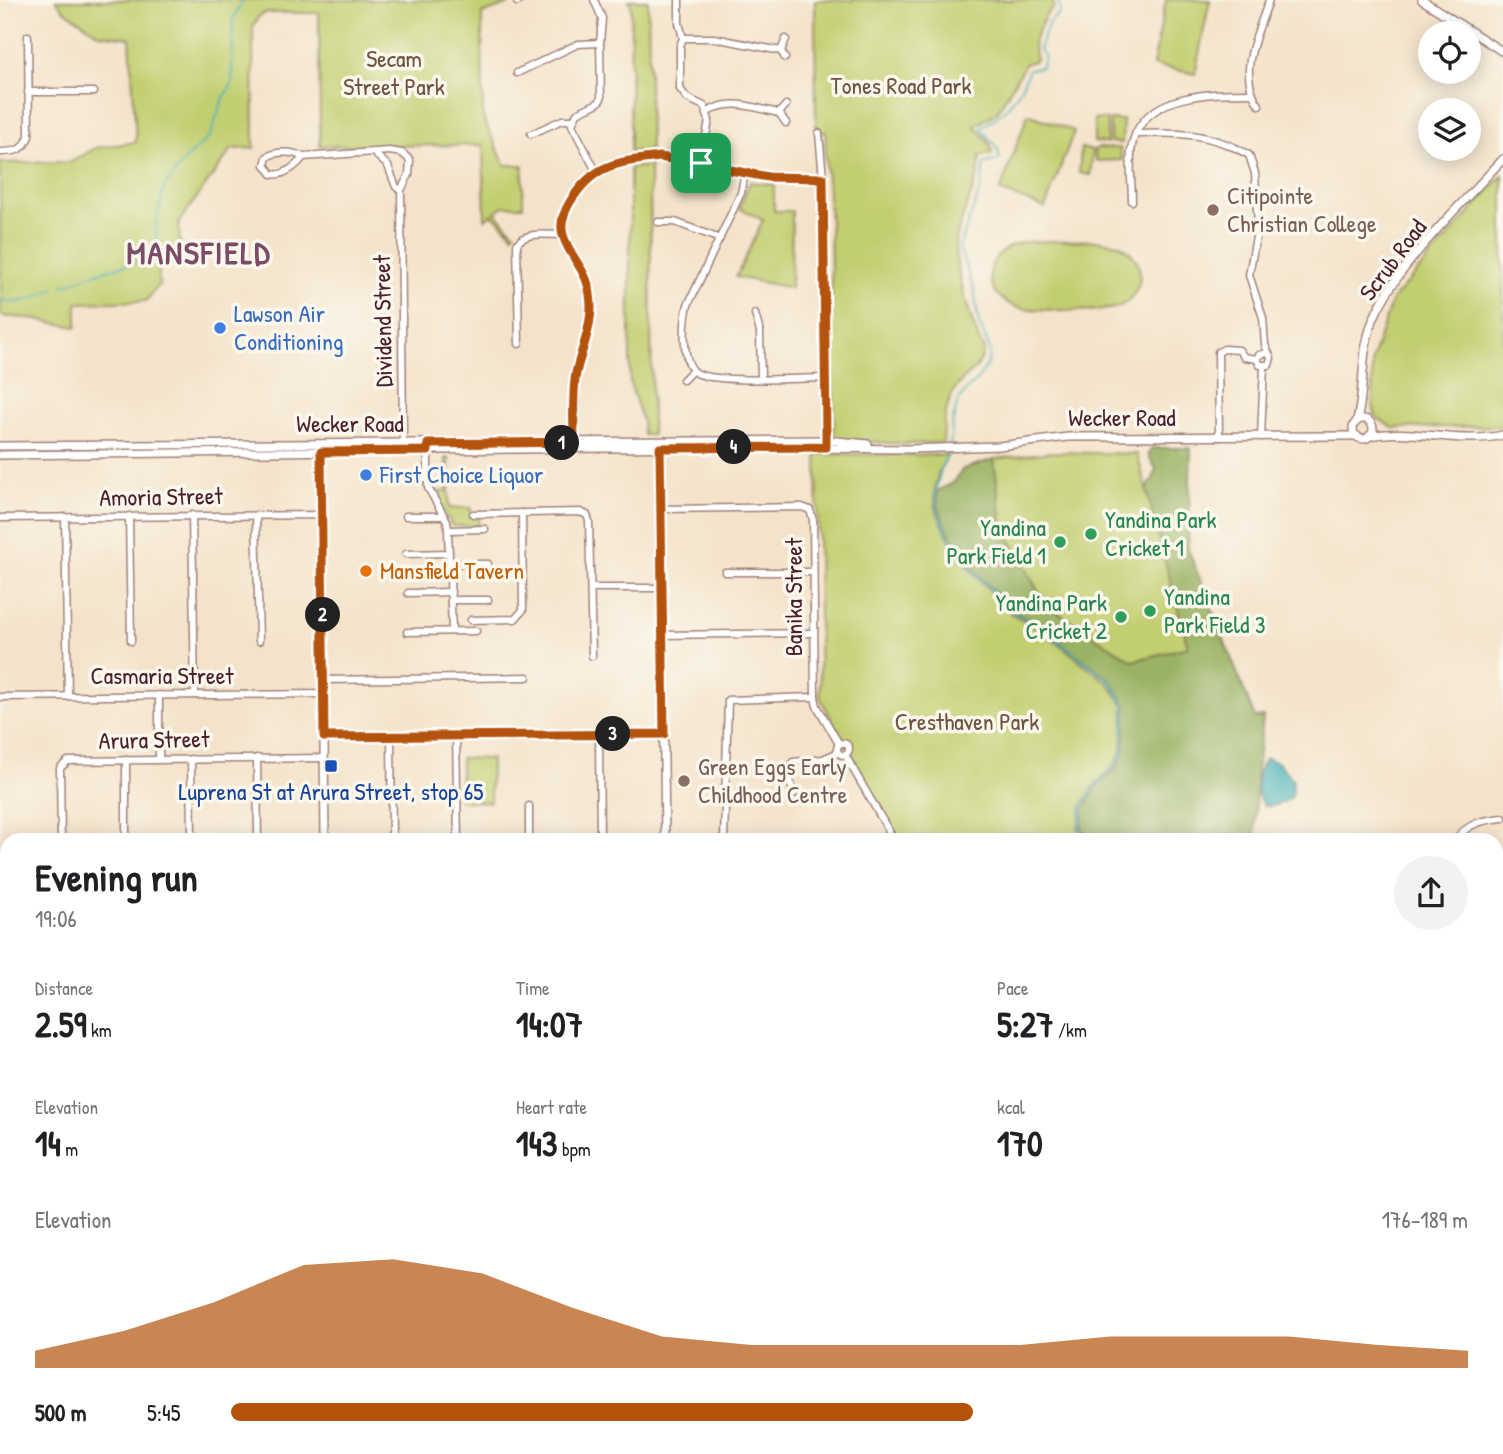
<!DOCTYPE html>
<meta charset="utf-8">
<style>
:root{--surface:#fff;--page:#f2f2f2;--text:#202124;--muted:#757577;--accent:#b45309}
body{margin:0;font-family:"Patrick Hand",sans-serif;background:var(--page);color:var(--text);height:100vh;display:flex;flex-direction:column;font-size:26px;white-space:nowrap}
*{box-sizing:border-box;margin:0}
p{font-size:23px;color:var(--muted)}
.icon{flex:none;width:38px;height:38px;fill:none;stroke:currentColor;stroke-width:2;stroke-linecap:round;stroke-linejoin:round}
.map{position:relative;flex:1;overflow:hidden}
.details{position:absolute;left:0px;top:833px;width:1503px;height:621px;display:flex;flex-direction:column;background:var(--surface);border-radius:21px 21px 0 0;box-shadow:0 4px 18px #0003}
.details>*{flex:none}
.controls{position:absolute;left:1418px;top:21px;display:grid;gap:14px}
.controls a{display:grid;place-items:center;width:63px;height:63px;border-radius:50%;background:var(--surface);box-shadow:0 4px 18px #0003;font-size:35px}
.pin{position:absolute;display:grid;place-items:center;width:60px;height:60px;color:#fff;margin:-30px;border-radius:14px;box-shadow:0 4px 10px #0006}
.km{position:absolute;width:35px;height:35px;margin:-18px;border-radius:50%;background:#222;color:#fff;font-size:19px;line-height:35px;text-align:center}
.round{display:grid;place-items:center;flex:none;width:74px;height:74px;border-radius:37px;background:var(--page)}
.summary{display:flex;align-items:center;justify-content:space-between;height:119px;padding:0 35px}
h1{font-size:38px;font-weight:700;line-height:52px}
.figures{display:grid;grid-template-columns:repeat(3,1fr);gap:10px;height:119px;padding:7px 35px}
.figures div{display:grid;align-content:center}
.figures b{font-size:35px;font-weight:700}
.figures small{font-size:19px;font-weight:400}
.figures p{font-size:19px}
.chart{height:196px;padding:14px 35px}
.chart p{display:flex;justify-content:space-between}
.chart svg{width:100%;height:126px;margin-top:7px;fill:var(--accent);opacity:.7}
ul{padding:0 35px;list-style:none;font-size:23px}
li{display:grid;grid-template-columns:112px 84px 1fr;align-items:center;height:52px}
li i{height:18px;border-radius:9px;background:var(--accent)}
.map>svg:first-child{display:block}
.green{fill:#c2cf71;stroke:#86774e;stroke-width:2}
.forest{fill:#99b263;stroke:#726847;stroke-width:2}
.water{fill:#3badb5;stroke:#426670;stroke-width:2}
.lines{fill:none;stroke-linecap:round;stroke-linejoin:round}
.stream{stroke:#3badb5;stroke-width:2}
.minor-casing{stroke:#9f817a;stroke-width:9}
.tertiary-casing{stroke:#9f817a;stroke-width:10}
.secondary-casing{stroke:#9f817a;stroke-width:10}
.trunk-casing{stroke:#9f817a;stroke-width:12}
.minor{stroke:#fff;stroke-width:6}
.tertiary{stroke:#fff;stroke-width:7}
.secondary{stroke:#fff;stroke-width:8}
.trunk{stroke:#fff;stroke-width:10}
.route-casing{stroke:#fff;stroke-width:14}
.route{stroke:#b45309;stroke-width:9}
.education-dot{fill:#8d6e63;stroke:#fbf7ec;stroke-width:2.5}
.shop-dot{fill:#3f7fe0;stroke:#fbf7ec;stroke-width:2.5}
.leisure-dot{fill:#2e9e5b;stroke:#fbf7ec;stroke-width:2.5}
.food-dot{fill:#e8710a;stroke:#fbf7ec;stroke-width:2.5}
.transit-dot{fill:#1a4fb4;stroke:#fbf7ec;stroke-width:2.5}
.labels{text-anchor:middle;stroke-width:7;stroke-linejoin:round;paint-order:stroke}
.park-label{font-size:24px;fill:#6e5440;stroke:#fbf7ec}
.education-label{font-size:24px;fill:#785e54;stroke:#fbf7ec;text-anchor:start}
.street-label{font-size:24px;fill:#4a1f2b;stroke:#fbf7ec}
.shop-label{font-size:24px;fill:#366cbe;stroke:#fbf7ec;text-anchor:start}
.leisure-label{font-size:24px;fill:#27864d;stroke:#fbf7ec;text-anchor:start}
.food-label{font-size:24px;fill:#c56008;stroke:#fbf7ec;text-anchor:start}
.transit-label{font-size:24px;fill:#164399;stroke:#fbf7ec}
.district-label{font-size:32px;font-weight:bold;letter-spacing:2px;fill:#7b4c68;stroke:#fbf7ec}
</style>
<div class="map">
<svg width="1503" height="1454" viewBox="0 0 1503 1454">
<rect width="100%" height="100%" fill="#fbf7ec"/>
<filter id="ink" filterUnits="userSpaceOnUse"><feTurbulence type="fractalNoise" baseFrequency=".0143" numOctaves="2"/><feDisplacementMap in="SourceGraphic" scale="14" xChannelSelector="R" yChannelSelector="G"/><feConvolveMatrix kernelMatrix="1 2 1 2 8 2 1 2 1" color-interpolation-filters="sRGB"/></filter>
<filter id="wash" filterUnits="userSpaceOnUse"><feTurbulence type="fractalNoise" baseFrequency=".00686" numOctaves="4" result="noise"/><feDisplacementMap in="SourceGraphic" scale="28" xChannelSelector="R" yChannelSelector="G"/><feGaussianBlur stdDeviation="1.57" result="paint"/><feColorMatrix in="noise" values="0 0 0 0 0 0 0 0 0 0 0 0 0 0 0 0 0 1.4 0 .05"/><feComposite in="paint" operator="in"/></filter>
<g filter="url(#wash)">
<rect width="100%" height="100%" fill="#f4e3ca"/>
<g class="green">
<path d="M56,0H509V4L482,14L483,118L505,165H523V206H504L495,212L515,233L513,235L492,214L485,219L483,145L320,146L319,13H265L259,16L253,26L254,148L232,149L179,222L180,252C159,261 158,263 159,285L146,301L77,303V327L27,318L1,316L0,163L71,162L96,148L136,142L130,38L99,34L64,10Z"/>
<path d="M629,0H648L650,150L630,152L631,4Z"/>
<path d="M815,0H1053L1054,7L1045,16L1033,43L1036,60L1025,64L997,112L975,126L990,144L992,154L980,156C979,187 961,211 956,240C952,263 973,329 984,350C977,374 971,369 958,385C945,400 944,423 943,443L904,444L834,439L830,218L825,153L826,132H816Z"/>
<path d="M1166,0H1210L1195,74L1153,65Z"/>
<path d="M1028,114L1074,131L1045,208L1000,191Z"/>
<path d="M1094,119L1107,120V143L1094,142Z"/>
<path d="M1110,120H1123L1122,143L1110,142Z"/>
<path d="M1081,148L1093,150L1090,175L1079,173Z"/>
<path d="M1097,148H1120L1122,160L1096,161L1095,150Z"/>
<path d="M650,166L652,435H643L642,421L630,383V168Z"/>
<path d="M1503,175V426L1393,428L1376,417L1373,405L1372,360L1392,300Z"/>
<path d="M750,182L774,185V211H792L791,288L736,277L763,220L739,208Z"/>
<path d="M1024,242C1047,242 1101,237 1120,245C1132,251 1140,263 1140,275C1140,288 1131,301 1120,306C1102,314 1046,309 1024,309C979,300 979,250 1024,242Z"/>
<path d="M1051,452L1137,454L1189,647L1133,661L1054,610L1039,593L1002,524L994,459Z"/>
<path d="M817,454L948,455C938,471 930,493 937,512C940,520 945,529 948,537C952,546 960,548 961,560L1012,614L1040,629L1108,683L1124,706L1122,751L1113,767L1095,784L1081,807L1078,828L1086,840H899L820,698Z"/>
<path d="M446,458H449V508H471V516L479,517L478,526H452L433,492L447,491Z"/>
<path d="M461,758L491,759L490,802L460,801Z"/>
<path d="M1496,998L1503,1004V1274L1496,1277Z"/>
<path d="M1281,1447H1413L1411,1454H1268Z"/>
</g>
<g class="forest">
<path d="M1152,448H1191L1188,549L1255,718L1263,717L1256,777L1255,840H1089L1081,827L1084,809L1097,786L1116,769L1124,752L1126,706L1111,681L1042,628L1013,611L963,559C962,549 958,547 953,539C945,528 936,505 937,491L953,483L963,469L994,459L1002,524L1039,593L1054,610L1133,661L1188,647L1146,489L1153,479L1156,469L1148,454Z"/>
<path d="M1413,1447H1446L1445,1454H1411Z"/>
</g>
<path class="water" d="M1266,758L1279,763L1293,780L1292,797C1282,803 1277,807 1265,806C1252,793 1256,773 1266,758Z"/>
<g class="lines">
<g class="stream">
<path d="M63,286L93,274L150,258L156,253V224L164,187L183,162L210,136L223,99L232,84L233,19L243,0"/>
<path d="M0,298C18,309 36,296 54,289"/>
<path d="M950,446L952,424L958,401L967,389L978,379L988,363L990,349L979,324L974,289L959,248L981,188L984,164L1000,159C999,144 987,139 981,127C1005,115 1020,95 1029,69L1041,67L1045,57L1039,49L1049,22L1060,13L1059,0"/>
<path d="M949,452L942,466L935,493L938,511L950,539L961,551L962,560L1013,612L1041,628L1110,681L1125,706L1123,752L1114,768L1095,785L1082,808L1079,828L1088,840"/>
<path d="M473,1450L474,1447"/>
<path d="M1411,1454L1413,1447"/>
</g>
</g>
</g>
<g filter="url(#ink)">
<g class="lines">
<g class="minor-casing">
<g id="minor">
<path d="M594,0L602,18L600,43L601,99L598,103L577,113L572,125L596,171"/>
<path d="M679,0V23L683,38L680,46V89L687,98L704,106L709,120L701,163"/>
<path d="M517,2L520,0"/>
<path d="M683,38H714L781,51"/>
<path d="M785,58L781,51L786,39"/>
<path d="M517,73L578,44L600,43"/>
<path d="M28,92H94"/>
<path d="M786,105L779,113L786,123"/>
<path d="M1259,105C1236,72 1258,34 1269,0"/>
<path d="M708,112C730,97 755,108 779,113"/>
<path d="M819,133L823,178L826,447"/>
<path d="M531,134L562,120H573"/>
<path d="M1137,134C1180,132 1211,133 1249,155L1255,173L1258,226L1249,275L1263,318L1265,345L1271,358L1269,365H1260L1257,359L1259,355L1267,353"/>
<path d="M0,152C14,152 24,151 29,136L28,36"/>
<path d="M375,154L388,166L396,187L401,190"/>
<path d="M303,157C297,166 282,177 272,174L265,165L267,157C276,151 293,151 303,157L389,151L402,153L410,160L409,175L401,190L403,445"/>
<path d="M745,173L741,193L688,305C684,321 681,361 695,372C710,384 801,378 825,378"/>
<path d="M1132,201C1132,182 1128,159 1133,141C1146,93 1211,93 1251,93"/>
<path d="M658,222H675L720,239"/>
<path d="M755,314L760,332L761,378"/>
<path d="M519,344L517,244C525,231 548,235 562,235"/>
<path d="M683,380L692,371"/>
<path d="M1219,437L1218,352L1224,349L1239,350L1244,357L1257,359"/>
<path d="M1261,437L1264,366"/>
<path d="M428,446V488L447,521L448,530L452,631"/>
<path d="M574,447L576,375L590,322L591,304L584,271L562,235V221L566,209L585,181L596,171L613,164L660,157L768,177L823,178"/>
<path d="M406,479H427"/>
<path d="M661,509L802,507L810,510L813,520L815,697L817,706L839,744"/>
<path d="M473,514L580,512L587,515L589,521L592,656"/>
<path d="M192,515L195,695"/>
<path d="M256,515L259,641"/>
<path d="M129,516L131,641"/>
<path d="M406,516H443"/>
<path d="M65,517L68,696"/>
<path d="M0,518L322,515"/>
<path d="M448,530L485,529"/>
<path d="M406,554L448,553"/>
<path d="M450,564H488"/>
<path d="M725,572H813"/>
<path d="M591,588H662"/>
<path d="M408,593L451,592"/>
<path d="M451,600H488"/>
<path d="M471,620L515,619L523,610L522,513"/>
<path d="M407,632L476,631"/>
<path d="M663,635L813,633"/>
<path d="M323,680L527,677"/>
<path d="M159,695V759"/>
<path d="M0,697L324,694"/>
<path d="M456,735L458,840"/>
<path d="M599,735L600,840"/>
<path d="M391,736L392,840"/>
<path d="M324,737L664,734"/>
<circle cx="843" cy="749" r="6"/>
<path d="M845,755L894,840"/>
<path d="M257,758L258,840"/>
<path d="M191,759L192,840"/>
<path d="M126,760V840"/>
<path d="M794,794C790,784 787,771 793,762L823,759L837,753"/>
<path d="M529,806V840"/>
<path d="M61,840L60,768L68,761L324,758"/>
<path d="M724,840L728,700L815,697"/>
<path d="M1455,840C1468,823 1483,820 1503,818"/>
<path d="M1496,970L1503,973"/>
<path d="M0,1062H7"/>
<path d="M0,1399H7"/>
</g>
</g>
<g class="tertiary-casing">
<g id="tertiary">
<path d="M1422,0L1503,52"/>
<circle cx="1363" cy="429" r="10"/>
<path d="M1357,421C1365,390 1360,357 1371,326C1388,273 1464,202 1503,159"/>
<path d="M1369,436C1411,427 1460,445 1503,435"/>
<path d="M660,445L665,840"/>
<path d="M0,446L826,440L868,444"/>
<path d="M321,449L325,840"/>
<path d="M0,455L699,447L910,449L999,446L1068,437L1357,436"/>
<path d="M0,997H7"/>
<path d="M672,1447V1454"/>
<path d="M129,1454V1447"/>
</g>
</g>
<g class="secondary-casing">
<path id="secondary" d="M1047,1454L1152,1450L1179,1454"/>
</g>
<g class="trunk-casing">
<g id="trunk">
<path d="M1496,1311L1503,1308"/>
<path d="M1496,1323L1503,1319"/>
<path d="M1176,1453L1231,1451"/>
<path d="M1254,1454L1267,1447"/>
</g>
</g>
<use href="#minor" class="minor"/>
<use href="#tertiary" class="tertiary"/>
<use href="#secondary" class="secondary"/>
<use href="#trunk" class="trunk"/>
</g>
</g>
<g class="lines" filter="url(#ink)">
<g class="route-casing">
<path id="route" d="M660,157L768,177L823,178L826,434V447L660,448L664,734L324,737L321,452L428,451V444L574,442C574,420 572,395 576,373C581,351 591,329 591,306C590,270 574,265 564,238C559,226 564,212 570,202C594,163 618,162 660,157Z"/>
</g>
<use href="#route" class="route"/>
</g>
<g class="education-dot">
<circle cx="1213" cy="210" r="7"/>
<circle cx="684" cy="781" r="7"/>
</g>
<g class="shop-dot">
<circle cx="220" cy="328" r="7"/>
<circle cx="366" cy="475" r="7"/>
</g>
<g class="leisure-dot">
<circle cx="1091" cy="534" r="7"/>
<circle cx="1060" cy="542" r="7"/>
<circle cx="1150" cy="611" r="7"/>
<circle cx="1121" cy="617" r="7"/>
</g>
<circle class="food-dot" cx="366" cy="571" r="7"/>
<rect class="transit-dot" x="324" y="759" width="14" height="14" rx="3.5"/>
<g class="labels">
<g class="park-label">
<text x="394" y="67">Secam<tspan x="394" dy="28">Street Park</tspan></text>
<text x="901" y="94">Tones Road Park</text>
<text x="967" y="730">Cresthaven Park</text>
</g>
<g class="education-label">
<text x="1227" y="204">Citipointe<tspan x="1227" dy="28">Christian College</tspan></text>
<text x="698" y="775">Green Eggs Early<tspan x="698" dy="28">Childhood Centre</tspan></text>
</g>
<g class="street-label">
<text transform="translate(1393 260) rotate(-53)" y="8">Scrub Road</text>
<text transform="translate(383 321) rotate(-91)" y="8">Dividend Street</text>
<text x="1122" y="426">Wecker Road</text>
<text x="350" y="432">Wecker Road</text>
<text transform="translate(161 497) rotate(-1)" y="8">Amoria Street</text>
<text transform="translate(794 597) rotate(-90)" y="8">Banika Street</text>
<text x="162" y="684">Casmaria Street</text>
<text transform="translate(154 740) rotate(-1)" y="8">Arura Street</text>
</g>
<g class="shop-label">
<text x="234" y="322">Lawson Air<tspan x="234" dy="28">Conditioning</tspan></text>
<text x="380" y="483">First Choice Liquor</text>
</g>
<g class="leisure-label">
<text x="1105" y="528">Yandina Park<tspan x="1105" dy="28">Cricket 1</tspan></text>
<text x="1046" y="536" text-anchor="end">Yandina<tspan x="1046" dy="28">Park Field 1</tspan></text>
<text x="1164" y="605">Yandina<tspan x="1164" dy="28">Park Field 3</tspan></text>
<text x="1107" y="611" text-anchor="end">Yandina Park<tspan x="1107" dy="28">Cricket 2</tspan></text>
</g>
<g class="food-label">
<text x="380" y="579">Mansfield Tavern</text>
</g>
<g class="transit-label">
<text x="331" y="800">Luprena St at Arura Street, stop 65</text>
</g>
<g class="district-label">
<text x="199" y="264">MANSFIELD</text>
</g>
</g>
</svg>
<div class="controls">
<a><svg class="icon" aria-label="locate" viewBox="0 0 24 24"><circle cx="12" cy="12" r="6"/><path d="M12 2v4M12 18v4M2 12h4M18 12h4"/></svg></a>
<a><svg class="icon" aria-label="layers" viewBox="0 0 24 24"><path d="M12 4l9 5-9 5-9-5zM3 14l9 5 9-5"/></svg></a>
</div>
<div class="pin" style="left:701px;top:163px;background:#1e9e55"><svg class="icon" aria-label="arrive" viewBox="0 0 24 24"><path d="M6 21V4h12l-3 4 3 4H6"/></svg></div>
<b class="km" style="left:562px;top:443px">1</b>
<b class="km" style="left:323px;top:615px">2</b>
<b class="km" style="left:613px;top:734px">3</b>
<b class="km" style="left:734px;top:447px">4</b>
<section class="details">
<div class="summary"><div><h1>Evening run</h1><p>19:06</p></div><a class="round"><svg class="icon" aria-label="share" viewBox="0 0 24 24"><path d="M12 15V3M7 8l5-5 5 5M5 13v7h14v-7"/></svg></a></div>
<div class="figures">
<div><p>Distance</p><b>2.59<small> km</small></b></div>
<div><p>Time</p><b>14:07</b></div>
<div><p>Pace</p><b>5:27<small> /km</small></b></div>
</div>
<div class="figures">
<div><p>Elevation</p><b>14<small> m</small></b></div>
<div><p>Heart rate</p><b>143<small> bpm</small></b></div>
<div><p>kcal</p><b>170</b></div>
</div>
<div class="chart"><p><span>Elevation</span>176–189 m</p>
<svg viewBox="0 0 160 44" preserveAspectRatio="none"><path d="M0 44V38L10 31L20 21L30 8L40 6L50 11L60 23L70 33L80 36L90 36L100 36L110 36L120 33L130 33L140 33L150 36L160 38V44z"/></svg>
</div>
<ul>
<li><b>500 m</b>5:45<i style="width:60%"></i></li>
</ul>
</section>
</div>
